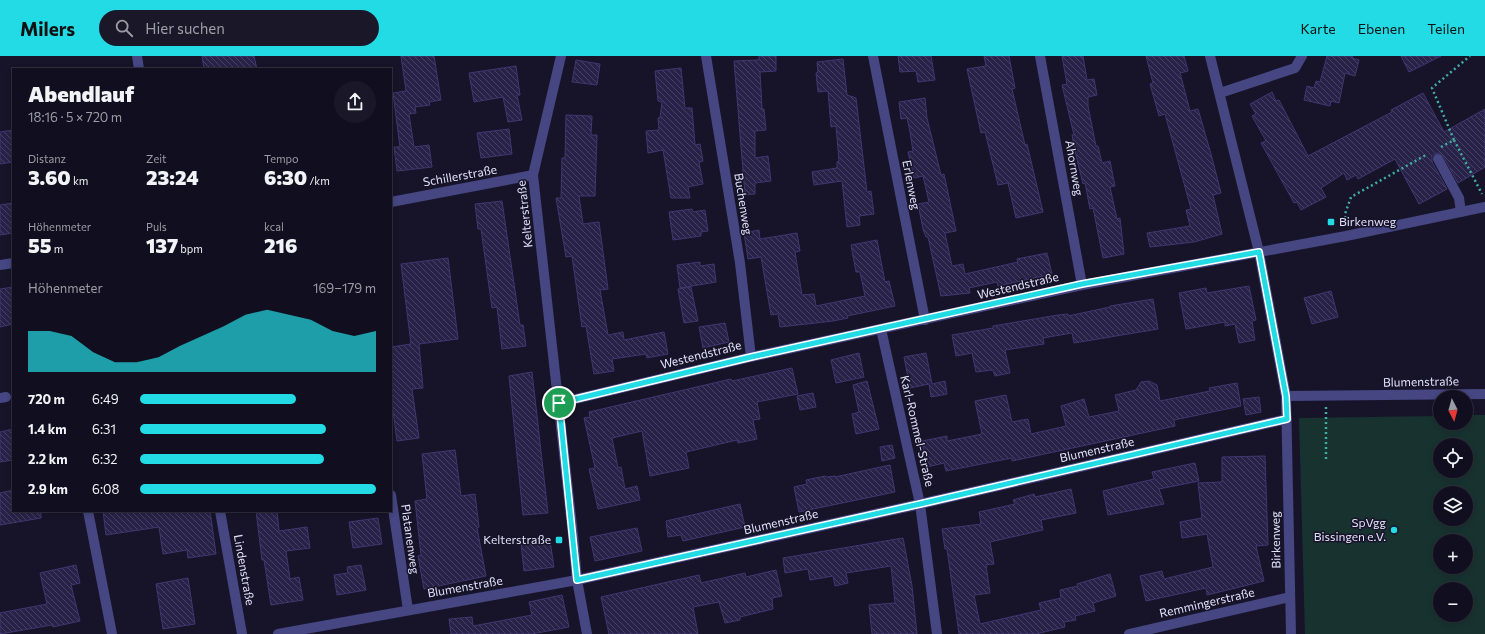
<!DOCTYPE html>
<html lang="de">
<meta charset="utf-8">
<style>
:root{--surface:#110f1f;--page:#1a1828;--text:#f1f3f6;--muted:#9c9ca4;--line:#302f3d;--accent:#23dbe4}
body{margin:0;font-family:Commissioner,sans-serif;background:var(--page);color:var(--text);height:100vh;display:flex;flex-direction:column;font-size:15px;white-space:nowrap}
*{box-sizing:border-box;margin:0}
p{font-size:13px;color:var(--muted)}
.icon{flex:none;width:22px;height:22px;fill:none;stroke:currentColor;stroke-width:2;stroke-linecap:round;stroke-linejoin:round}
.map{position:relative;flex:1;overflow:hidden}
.drawer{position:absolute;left:12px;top:12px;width:380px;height:444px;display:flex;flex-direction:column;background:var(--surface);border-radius:0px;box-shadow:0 2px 6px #0003,0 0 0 1px var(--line)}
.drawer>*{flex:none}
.needle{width:26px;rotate:174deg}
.buttons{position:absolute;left:1433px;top:334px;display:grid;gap:8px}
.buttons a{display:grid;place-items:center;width:40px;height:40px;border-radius:50%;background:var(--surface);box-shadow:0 2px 6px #0003,0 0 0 1px var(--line);font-size:20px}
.pin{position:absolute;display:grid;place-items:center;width:34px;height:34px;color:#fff;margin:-17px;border:2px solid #fff;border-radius:50%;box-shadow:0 1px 4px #0007}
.round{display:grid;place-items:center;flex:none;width:42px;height:42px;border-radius:21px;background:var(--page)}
.overview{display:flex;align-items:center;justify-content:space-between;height:68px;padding:0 16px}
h1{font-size:22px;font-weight:800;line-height:30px}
.stats{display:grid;grid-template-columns:repeat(3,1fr);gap:6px;height:68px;padding:4px 16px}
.stats div{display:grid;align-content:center}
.stats b{font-size:20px;font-weight:800}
.stats small{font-size:11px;font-weight:400}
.stats p{font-size:11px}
.chart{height:112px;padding:8px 16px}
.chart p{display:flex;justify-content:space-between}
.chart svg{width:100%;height:72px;margin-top:4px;fill:var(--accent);opacity:.7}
ul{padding:0 16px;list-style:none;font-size:13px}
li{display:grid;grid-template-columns:64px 48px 1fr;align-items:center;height:30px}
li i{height:10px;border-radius:5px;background:var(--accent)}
header{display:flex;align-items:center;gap:24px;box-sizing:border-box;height:56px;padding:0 20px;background:var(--accent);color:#111}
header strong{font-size:19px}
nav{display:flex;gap:22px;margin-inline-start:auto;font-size:14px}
.search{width:280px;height:36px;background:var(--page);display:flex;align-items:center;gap:10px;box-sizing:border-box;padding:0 14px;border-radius:22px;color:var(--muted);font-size:15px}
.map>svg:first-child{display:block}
.green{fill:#183230;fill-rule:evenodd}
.building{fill:url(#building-back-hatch);stroke:#403771}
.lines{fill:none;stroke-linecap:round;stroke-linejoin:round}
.path{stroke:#40afa2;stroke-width:2.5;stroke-dasharray:2 3;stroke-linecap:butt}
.minor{stroke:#454682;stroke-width:10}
.route-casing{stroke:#fff;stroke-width:8}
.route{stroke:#23dbe4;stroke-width:5}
.poi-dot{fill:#23dbe4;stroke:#171429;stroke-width:1.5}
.labels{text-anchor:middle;stroke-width:3;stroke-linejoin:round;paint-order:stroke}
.street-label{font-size:12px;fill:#e2e0fb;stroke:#171429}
.poi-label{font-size:12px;fill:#e2e0fb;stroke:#171429;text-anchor:end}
</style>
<header>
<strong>Milers</strong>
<div class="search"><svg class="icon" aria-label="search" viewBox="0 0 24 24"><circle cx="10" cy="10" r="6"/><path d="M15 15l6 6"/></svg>Hier suchen</div>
<nav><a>Karte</a><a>Ebenen</a><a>Teilen</a></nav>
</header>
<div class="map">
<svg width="1485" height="578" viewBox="0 0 1485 578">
<defs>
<pattern id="building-back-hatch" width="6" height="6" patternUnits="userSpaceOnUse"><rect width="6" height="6" fill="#282248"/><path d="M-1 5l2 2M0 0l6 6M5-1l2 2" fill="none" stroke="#474263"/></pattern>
</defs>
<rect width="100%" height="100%" fill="#171429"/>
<path class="green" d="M1466,359H1485V578H1305L1299,362L1440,360V367H1466ZM1440,389H1466V415H1440ZM1440,437H1466V463H1440ZM1440,485H1466V511H1440ZM1440,533H1466V559H1440Z"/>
<g class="building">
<path d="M202,0H254L257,13H204Z"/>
<path d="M401,0H434L441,44L429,46L430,49L415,51L416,57L409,58L414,91L429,89L432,111L397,115L394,91H400L393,37L406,35Z"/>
<path d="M759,0H776V15L760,16L762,53H764L766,74L755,75V102L768,100L771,125L755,127V138L745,139L734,5L759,4Z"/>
<path d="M898,0H931L935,24L918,26L916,15L900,16Z"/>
<path d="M984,0H1009L1015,32L1012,33L1025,89L1027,88L1043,156L1016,162L1008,127L998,129L985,76L981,77L967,13L986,10Z"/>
<path d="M1062,0H1083L1087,24L1094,23L1097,39L1088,41V50L1096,90H1098L1102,107L1110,105L1115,130L1110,131L1117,163L1120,162L1124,198L1103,202L1093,152L1090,153L1085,127L1083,128L1075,95L1072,79H1074L1062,29L1067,28Z"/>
<path d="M1146,0H1184L1188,15L1180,17L1190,55L1198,53L1211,98L1221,137L1213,139L1222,178L1194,186L1150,191L1147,177L1190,170L1186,154L1191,153L1165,58L1159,60L1150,28L1153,27Z"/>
<path d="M1327,0H1353L1352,2L1359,4L1355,20L1345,17L1339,47L1331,45L1330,50L1304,44L1307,30L1314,32L1316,25L1320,26Z"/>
<path d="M1401,0H1441L1409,16Z"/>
<path d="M843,3L847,39L856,42L867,136L871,135L874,158L859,160L860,169L847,171L842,125L814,129L812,116L837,112V106L839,105L836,70L831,71L828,35L818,36L816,17L818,16L817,6Z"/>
<path d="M576,4L600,8L597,29L572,26Z"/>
<path d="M516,10L520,39H517L522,64L508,66L503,41L474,46L469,17Z"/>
<path d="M681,12L685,52H692L695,89L700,88L703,105L699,106L703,128L688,131L690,142H671L663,94L648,97L646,75L659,74L658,62H660L662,46L658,45L655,15Z"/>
<path d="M1272,36L1276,45L1279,44L1308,100L1392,56L1391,54L1423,37L1444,76L1485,53V111L1458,127L1443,100L1439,97L1435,98L1432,100V106L1447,133L1419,148L1395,103L1358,123L1356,119L1347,124L1344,117L1321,132L1326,141L1301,154L1297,146L1294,147L1261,87L1266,85L1252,60L1256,58L1250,48Z"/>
<path d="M925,42L927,62L941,119L944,118L956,175L945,177L952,210L963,208L965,218L1018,206L1017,203L1047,197L1052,218L998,230L997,226L969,232L970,237L941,240L928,181H926L923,173L918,148L929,146L923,120L914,122L908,96L913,95L910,76L907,62L901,63L899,46Z"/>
<path d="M566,59L592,60L591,79H597L595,140H579L583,168L599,166L608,233L600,234L608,279L623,276L624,284L664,276L668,298L647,302L646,298L612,303L614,315L594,318L586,270L582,271L572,200L566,201L556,142H561L562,102H565Z"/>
<path d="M509,73L512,98L481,102L477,77Z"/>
<path d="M13,74V106L0,108V76Z"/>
<path d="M502,145L520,269H523L526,290L502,293L497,251L492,252L481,173H478L475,148Z"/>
<path d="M13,147V177L0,179V149Z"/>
<path d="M692,153L693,156L705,154L708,175L701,176V180L673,184L669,156Z"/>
<path d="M759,174L760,183L797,177L800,195L795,196L802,239L814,238L816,250L865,240L860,216H856L851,189L877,184L885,226L889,225L895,250L847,260L848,262L833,265L780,271L778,258L771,259L761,201L748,203L744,177Z"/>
<path d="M448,202L458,283L419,288L423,332L412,333L419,382L397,385L391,340V291L411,288L401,208Z"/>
<path d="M700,206V210L714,208L716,226L680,232L677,209Z"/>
<path d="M1249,230L1256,264L1252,265L1255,284L1239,287L1235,268L1225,270V266L1186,273L1179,237L1206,232L1207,237Z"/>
<path d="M13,231V268L0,271V233Z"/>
<path d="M691,231L698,265L684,267L678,233Z"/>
<path d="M1331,235L1338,261L1312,268L1304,242Z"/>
<path d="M1153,243L1158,273L1074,287L1072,277L1043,282L1044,288L1005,294L1010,317L995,320L993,314L976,316L972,297L956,300L952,279L993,272V270L1058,259L1068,258V260L1110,251V250Z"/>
<path d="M725,267L729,286L703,292L699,271Z"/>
<path d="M859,297L864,321L836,327L831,304Z"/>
<path d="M926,297L932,328L945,325L947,338L931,341L929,328L910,332L904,301Z"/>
<path d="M792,312L798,338L757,346L760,363L753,364L757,383L738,387L737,384L686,396L689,412L650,420L642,375L612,382L618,412L621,411L625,433L637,430L640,444L598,453L589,413L595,412L584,362L590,361L589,356L731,323L732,325Z"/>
<path d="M532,316L548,457L523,459L509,320Z"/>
<path d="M867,325L879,373L856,378L852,358L859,356L853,329Z"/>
<path d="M1149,325L1157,329L1160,345L1210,335L1209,332L1237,327L1241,350L1174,364L1175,370L1012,405V402L946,415L944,407L927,411L922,385L947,380V385L982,378L975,345L1006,339L1012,366L1028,363L1031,378L1066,370L1061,350L1071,347L1084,343L1089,361L1119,355L1115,339L1136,334L1141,326Z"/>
<path d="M813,337L816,351L800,354L797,340Z"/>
<path d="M1259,341L1261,356L1246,359L1243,343Z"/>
<path d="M13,373V404L0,406V376Z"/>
<path d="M892,389L895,402L882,405L880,391Z"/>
<path d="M455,394L461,440L475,438L479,471L477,472L486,520L424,533L418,500L421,499L415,445L427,443L422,398Z"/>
<path d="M1265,400L1268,489L1256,490L1264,525L1207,539L1206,532L1146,545L1140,520L1162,515L1164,523L1213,511L1207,478L1182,482L1180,466L1202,462L1198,427L1222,426V401Z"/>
<path d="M1195,407L1199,425L1159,433L1164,448L1108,459L1103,435L1154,423L1152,416Z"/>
<path d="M890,409L895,436L799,456L794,431L807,428L806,424L825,420L826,421L835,420V421Z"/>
<path d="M1071,433L1076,457L1041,464L1043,474L990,486L994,508L986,509L990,537L974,539L980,568L1041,554L1039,547L1061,542L1060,534L1078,530L1077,528L1110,518L1116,540L1093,547L1095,555L1075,560L1076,564L1064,566L1065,571L1036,578H959L947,493H945L942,473L981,468L979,456L1015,448L1013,444L1034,438L1035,441Z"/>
<path d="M13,434V455H41V462L0,469V437Z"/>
<path d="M740,448L745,471L683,485L681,479L668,481L666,465Z"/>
<path d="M103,455H210L216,498L188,502L187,494L163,498L159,471L106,479Z"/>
<path d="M256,455H277L279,475L307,471L310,492L286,495L290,523L299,521L303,544L271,549L264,504H262Z"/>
<path d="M378,462L382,488L353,492L349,466Z"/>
<path d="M637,472L642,495L595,505L590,481Z"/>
<path d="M903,482L912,530L917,578H872L869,549L895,547L891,510L846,517L848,527L835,530L833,520L810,524L808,513L785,517L783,502Z"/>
<path d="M550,485L554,511L524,515L521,488Z"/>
<path d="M76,509L80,527L71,529L80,565L53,571L52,569L0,578V557L47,548L40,517Z"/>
<path d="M361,509L366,534L337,539L334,519L348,517L347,511Z"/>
<path d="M776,514L782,540L772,542L773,553L740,561V564L725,567L719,546L693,551L698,578H609L601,541L699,519L701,527L745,517L746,521Z"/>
<path d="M188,522L195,568L163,573L156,528Z"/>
<path d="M562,539L569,571L532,578H451L449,563L472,561L473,570L532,559L529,546Z"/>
</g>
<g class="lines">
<g class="path">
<path d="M1454,84L1482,138"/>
<path d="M1441,91L1454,84L1432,32L1470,0"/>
<path d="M1346,167L1345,158L1351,141L1426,99"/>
<path d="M1326,351V405"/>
</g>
<g class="minor">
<path d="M137,0L139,13"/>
<path d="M561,0L533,119L573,479L577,524L587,578"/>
<path d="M706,0L740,207L751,301"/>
<path d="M873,0L925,264"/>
<path d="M1040,0L1082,229"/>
<path d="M1210,0L1259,196L1286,340L1291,578"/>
<path d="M1220,37L1295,12L1302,0"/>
<path d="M1438,103L1459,142L1461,156"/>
<path d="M391,146L533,119"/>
<path d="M0,209L13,207"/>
<path d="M881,273L920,448L937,578"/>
<path d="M1286,340L1485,338"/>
<path d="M0,342L6,341"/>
<path d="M559,347L751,301L1082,229L1346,180L1485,151"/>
<path d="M391,439L408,554"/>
<path d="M88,455L112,578"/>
<path d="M220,455L242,578"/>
<path d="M278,578L577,524L920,448L1287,363"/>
<path d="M1129,578L1290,541"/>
</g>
</g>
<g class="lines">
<g class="route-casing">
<path id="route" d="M1259,196L1286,340L1287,363L920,448L577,524L559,347L751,301L1082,228Z"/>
</g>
<use href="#route" class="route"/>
</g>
<g class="poi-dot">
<rect x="1327" y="162" width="8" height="8" rx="2"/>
<circle cx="1394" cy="474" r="4"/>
<rect x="555" y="480" width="8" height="8" rx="2"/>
</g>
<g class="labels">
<g class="street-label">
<text transform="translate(1074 112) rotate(80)" y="4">Ahornweg</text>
<text transform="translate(460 120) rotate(-10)" y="4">Schillerstraße</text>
<text transform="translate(911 129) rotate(79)" y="4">Erlenweg</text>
<text transform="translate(743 148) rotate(81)" y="4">Buchenweg</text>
<text transform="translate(525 158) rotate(-96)" y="4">Kelterstraße</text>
<text transform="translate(1018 230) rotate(-13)" y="4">Westendstraße</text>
<text transform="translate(701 299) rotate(-14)" y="4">Westendstraße</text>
<text transform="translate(1421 326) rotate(-1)" y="4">Blumenstraße</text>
<text transform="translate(917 375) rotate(77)" y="4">Karl-Rommel-Straße</text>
<text transform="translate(1097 394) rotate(-13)" y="4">Blumenstraße</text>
<text transform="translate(781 466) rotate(-13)" y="4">Blumenstraße</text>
<text transform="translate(410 483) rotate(82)" y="4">Platanenweg</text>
<text transform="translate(1276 484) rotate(-91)" y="4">Birkenweg</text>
<text transform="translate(244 514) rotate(80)" y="4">Lindenstraße</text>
<text transform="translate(465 531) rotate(-10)" y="4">Blumenstraße</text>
<text transform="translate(1207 547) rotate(-13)" y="4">Remmingerstraße</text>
</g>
<g class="poi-label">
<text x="1339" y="170" text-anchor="start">Birkenweg</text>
<text x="1386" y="471">SpVgg<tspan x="1386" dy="14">Bissingen e.V.</tspan></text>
<text x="551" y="488">Kelterstraße</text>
</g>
</g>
</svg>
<div class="buttons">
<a><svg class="needle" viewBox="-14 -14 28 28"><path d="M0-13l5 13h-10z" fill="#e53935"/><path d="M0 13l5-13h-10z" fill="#9c9ca4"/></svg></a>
<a><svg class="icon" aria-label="locate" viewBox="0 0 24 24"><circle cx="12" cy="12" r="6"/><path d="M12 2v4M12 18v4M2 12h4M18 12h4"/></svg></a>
<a><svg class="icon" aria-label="layers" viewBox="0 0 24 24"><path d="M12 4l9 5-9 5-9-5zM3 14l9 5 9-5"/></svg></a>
<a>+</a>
<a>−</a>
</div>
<div class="pin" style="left:559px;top:347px;background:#1e9e55"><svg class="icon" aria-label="arrive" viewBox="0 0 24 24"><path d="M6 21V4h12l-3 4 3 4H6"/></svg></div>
<section class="drawer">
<div class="overview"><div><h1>Abendlauf</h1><p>18:16 · 5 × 720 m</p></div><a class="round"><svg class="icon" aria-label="share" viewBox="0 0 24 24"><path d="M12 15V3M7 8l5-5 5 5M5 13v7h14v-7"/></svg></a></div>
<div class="stats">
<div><p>Distanz</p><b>3.60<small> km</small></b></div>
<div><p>Zeit</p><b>23:24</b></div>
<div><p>Tempo</p><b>6:30<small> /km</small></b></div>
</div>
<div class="stats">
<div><p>Höhenmeter</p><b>55<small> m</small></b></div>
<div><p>Puls</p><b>137<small> bpm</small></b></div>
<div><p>kcal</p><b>216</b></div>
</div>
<div class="chart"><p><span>Höhenmeter</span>169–179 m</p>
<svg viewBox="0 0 160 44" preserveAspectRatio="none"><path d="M0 44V19L10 19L20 22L30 32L40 38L50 38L60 35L70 28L80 22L90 16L100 9L110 6L120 9L130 12L140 19L150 22L160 19V44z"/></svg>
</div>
<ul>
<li><b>720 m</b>6:49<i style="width:66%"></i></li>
<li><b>1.4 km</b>6:31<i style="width:79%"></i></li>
<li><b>2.2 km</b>6:32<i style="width:78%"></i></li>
<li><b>2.9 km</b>6:08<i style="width:100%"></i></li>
</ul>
</section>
</div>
